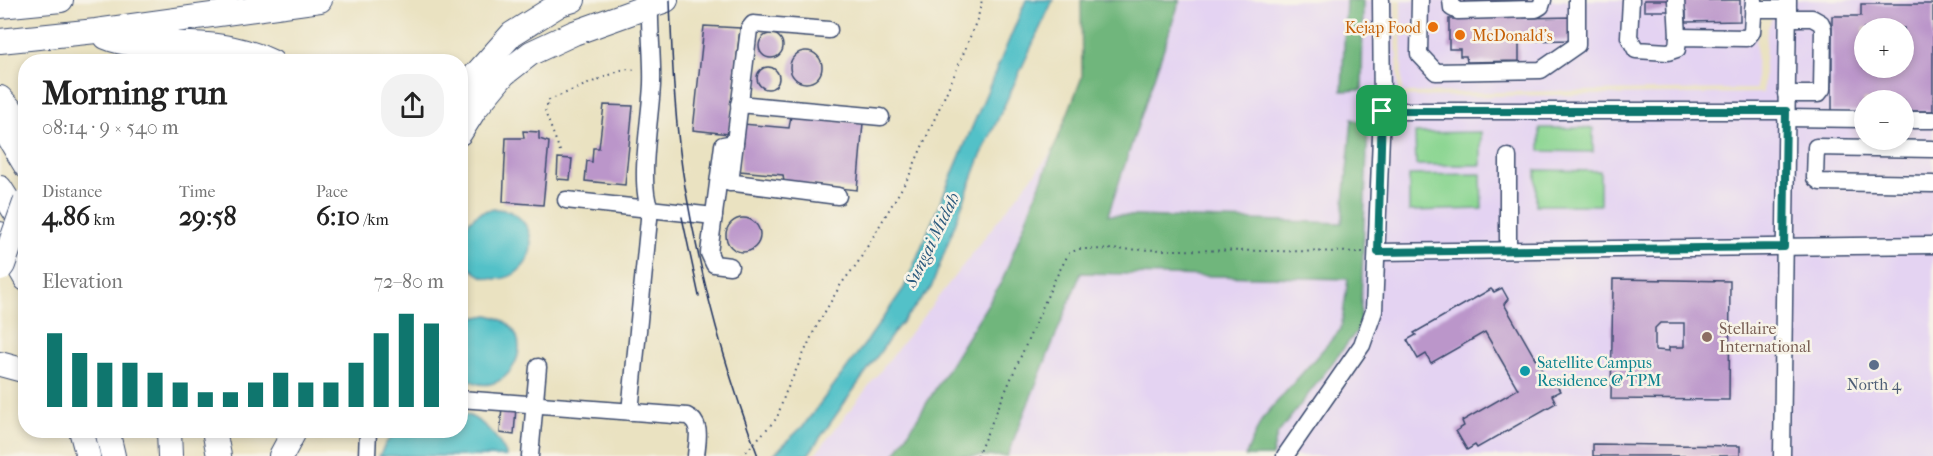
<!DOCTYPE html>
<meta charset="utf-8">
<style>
:root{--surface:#fff;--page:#f2f2f2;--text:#222;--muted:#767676;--accent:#0f766e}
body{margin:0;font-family:"IM FELL French Canon",serif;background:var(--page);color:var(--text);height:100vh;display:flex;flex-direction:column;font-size:22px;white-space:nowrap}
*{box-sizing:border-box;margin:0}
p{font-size:20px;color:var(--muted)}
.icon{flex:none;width:33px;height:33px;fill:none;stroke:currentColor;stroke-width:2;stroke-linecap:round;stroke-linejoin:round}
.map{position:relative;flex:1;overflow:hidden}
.panel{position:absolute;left:18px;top:54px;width:450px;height:384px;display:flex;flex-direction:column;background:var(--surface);border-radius:24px;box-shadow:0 3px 9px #0003}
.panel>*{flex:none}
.tools{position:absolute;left:1854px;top:18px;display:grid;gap:12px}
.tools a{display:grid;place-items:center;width:60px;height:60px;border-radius:50%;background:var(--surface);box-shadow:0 3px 9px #0003;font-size:30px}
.pin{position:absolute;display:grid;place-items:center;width:51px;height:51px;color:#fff;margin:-26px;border-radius:12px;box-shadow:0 3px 9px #0006}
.round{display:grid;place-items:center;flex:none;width:63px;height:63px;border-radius:24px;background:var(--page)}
.head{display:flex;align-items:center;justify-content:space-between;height:102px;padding:0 24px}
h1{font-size:33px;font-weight:800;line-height:45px}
.metrics{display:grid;grid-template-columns:repeat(3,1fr);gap:9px;height:102px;padding:6px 24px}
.metrics div{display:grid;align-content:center}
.metrics b{font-size:26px;font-weight:800}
.metrics small{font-size:16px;font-weight:400}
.metrics p{font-size:16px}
.chart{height:168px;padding:12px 24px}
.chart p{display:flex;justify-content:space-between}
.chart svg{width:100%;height:108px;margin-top:6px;stroke:var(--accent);stroke-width:6}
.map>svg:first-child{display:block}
.built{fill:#e4d3f2;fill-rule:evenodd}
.green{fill:#8ad591;stroke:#528278;stroke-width:1.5}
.forest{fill:#6fb67b;stroke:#45726c;stroke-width:1.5}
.water{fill:#53c1c8;stroke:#377893;stroke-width:1.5}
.building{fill:#bb96ca;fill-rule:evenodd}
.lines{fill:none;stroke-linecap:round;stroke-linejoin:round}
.minor-casing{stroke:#3a4a6d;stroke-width:19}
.highway-casing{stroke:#3a4a6d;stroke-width:26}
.path{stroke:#3a4a6d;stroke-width:2;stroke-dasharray:1.5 4.5;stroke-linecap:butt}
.minor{stroke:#fff;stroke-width:16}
.highway{stroke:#fff;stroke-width:24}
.tram{stroke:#1b2f5e;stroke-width:1.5}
.highway-bridge-casing{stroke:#3a4a6d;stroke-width:26;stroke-linecap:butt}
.highway-bridge{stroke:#fff;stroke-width:24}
.route-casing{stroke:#fff;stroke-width:12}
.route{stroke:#0f766e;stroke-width:8}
.food-dot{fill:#e8710a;stroke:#f7f3e8;stroke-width:2}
.education-dot{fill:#8d6e63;stroke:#f7f3e8;stroke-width:2}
.service-dot{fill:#5c6f8a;stroke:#f7f3e8;stroke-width:2}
.culture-dot{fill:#0f9aa8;stroke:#f7f3e8;stroke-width:2}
.labels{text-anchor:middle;stroke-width:5;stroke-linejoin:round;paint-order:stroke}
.food-label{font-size:16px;fill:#c56008;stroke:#f7f3e8;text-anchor:end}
.education-label{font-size:16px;fill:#785e54;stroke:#f7f3e8;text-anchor:start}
.culture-label{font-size:16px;fill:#0d838f;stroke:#f7f3e8;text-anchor:start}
.service-label{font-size:16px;fill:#4e5e75;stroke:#f7f3e8}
.water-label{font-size:18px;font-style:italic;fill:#2c5b7e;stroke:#f7f3e8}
</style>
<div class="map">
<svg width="1933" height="456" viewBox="0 0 1933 456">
<rect width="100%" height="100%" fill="#f7f3e8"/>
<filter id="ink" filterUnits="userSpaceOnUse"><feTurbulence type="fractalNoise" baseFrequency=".0167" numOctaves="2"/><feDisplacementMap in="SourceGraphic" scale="12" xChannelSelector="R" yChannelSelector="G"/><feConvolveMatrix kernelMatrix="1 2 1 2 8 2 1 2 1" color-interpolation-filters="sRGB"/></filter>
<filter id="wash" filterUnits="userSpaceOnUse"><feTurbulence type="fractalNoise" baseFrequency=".008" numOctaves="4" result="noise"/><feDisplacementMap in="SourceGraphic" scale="24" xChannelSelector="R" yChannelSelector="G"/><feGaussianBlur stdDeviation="1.35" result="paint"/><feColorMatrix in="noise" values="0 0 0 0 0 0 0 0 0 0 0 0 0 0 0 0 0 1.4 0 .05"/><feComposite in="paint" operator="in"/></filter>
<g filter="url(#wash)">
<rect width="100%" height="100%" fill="#eae2c1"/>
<g class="built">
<path d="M1140,0H1394L1399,97L1763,93L1767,30L1780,0H1933V456H814L1111,76ZM1864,28H1904V68H1864ZM1864,100H1904V140H1864Z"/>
<path d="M1401,0H1757L1756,89L1402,93Z"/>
</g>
<g class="green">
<path d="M1540,128H1593V152L1540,151Z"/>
<path d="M1481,132V165H1416L1415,133Z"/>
<path d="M1536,170L1600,171V205H1536Z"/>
<path d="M1481,174L1482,209L1409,211V175Z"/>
</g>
<g class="forest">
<path d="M1081,0H1180L1108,215L1342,223L1352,119L1368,125L1360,327L1277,435L1272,456H1245L1262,419L1341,329L1348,279L1081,273L1007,456H894L1002,281L1082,77Z"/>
<path d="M1346,0H1363L1362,90L1342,91Z"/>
</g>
<g class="water">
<path d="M1026,0H1053L979,160L931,288L897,328L808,455L772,456L804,425L867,341L904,288Z"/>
<circle cx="496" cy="244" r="35"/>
<path d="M488,315C553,330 501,415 461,373L460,326L472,318Z"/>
<path d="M461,413C482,418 498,437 507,456H379L386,443L397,431L460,430Z"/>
</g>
<g id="blocks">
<g class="building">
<path d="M1464,0H1524V18L1573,17V40L1519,41V61L1467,62L1466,56H1460V49H1449V19H1465Z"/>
<path d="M1644,0H1740V21L1686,22V11H1644Z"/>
<path d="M1861,4H1933V111H1904V100H1864V111H1832V16H1861ZM1864,28H1904V68H1864Z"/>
<path d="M704,26L740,28L729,134L693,130Z"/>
<circle cx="771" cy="46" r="12"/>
<circle cx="806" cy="67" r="16"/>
<circle cx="768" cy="78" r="11"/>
<path d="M604,105L633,106L625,185L585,181L587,161L592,162L593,148H599Z"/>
<path d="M791,116L863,123L857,190L784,182L783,175L740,171L743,124L789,128Z"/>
<path d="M523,131L539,132V139L549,142L543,205L503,202L506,138H524Z"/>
<path d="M558,158L572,159L570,180L557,179Z"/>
<circle cx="743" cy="235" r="17"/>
<path d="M1613,279L1730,281L1729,400L1611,399ZM1660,323H1684V347H1669V351L1655,350V328Z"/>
<path d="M1502,288L1508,299L1504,304L1548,381L1553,379L1560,391L1552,395L1556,403L1477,448L1475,445L1467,450L1456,431L1464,426L1462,421L1518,389L1485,332L1431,363L1426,354L1418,359L1407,340L1416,335L1414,333L1491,289L1494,292Z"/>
<path d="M502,406L516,407L514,435L500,433Z"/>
<path d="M1593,444L1740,446V456H1593Z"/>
</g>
</g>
</g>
<g filter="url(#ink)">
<use href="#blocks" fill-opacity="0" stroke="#3a4a6d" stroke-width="1.5"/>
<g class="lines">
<g class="minor-casing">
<g id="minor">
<path d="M1420,0L1419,54L1436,72L1541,70L1577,45V0"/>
<path d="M1451,0L1452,8L1458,11L1536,9L1541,6L1543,0"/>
<path d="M1631,0L1629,37L1636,50L1668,52L1677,49L1678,37L1747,38L1752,32L1754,0"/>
<path d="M1676,0L1678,37"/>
<path d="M1753,9H1788"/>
<path d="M1786,94H1818L1822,89L1823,29L1821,23L1812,18H1788"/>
<path d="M739,104L881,117"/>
<path d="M1382,111H1786"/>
<path d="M1786,118L1864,119"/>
<path d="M1904,120H1933"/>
<path d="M1933,149L1816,147L1815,178L1820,182L1933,184"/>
<path d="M719,181L838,196"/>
<path d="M730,183L749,29L753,24L829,30"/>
<path d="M566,200L714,216"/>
<path d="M1508,250V157"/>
<path d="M1378,252L1933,245"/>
<path d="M730,266L714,264L709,253L723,145L735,143"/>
<path d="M460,399L687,416C703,423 697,442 696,456"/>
<path d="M630,412L650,209C638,184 651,114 652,84C653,57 649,31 650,4"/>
<path d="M367,456L368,430"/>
<path d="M530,456L538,367"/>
<path d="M1285,456L1362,345L1374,311L1382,111L1381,0"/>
<path d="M1782,456L1788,0"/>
</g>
</g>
<g class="highway-casing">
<g id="highway">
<path d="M0,6L61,0"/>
<path d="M106,37C131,48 163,43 190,44C219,45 245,49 272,62"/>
<path d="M0,41L96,31L320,0"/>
<path d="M460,92L512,34L560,4L573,0"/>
<path d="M0,98L26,126"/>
<path d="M0,123L26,166"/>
<path d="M460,133L475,109L504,74L531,53L574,33L666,0"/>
<path d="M0,188L26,229"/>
<path d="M0,234L26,279"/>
<path d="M0,364L26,371"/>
<path d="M81,430L88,456"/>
<path d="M107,430L113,456"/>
<path d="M169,430L170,456"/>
<path d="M214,430L219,456"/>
<path d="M281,456L295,430"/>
</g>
</g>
<g class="path">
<path d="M560,151L545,112L549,100L624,69L638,70"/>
<path d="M742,456L777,418L785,394L815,329L841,284L857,264L909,176L960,62L978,17L982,0"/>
<path d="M977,456L1054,281L1069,253L1079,249L1363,252"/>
</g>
<use href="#minor" class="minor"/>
<use href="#highway" class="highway"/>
<g class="tram">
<path d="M670,0C672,60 675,128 685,187C701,279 725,369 758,456"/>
<path d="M682,217L699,296"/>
</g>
<g class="highway-bridge-casing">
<path id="highway-bridge" d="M0,269L3,265L26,200"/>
</g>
<use href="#highway-bridge" class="highway-bridge"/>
</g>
</g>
<g class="lines" filter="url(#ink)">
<g class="route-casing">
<path id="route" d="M1382,111H1786L1784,247L1378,252Z"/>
</g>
<use href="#route" class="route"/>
</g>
<g class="food-dot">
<circle cx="1433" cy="27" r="6"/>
<circle cx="1460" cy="35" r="6"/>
</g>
<circle class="education-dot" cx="1707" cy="337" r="6"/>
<circle class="service-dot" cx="1874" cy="365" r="6"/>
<circle class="culture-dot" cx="1525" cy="371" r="6"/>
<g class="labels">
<g class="food-label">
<text x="1421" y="33">Kejap Food</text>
<text x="1472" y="41" text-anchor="start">McDonald's</text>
</g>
<g class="education-label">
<text x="1719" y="334">Stellaire<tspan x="1719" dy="18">International</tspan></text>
</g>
<g class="culture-label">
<text x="1537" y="368">Satellite Campus<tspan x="1537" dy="18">Residence @ TPM</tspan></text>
</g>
<g class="service-label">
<text x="1874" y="390">North 4</text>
</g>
<g class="water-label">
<text transform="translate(932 240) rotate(-64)" y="6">Sungai Midah</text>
</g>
</g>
</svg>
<div class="tools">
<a>+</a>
<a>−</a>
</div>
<div class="pin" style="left:1382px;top:111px;background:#1e9e55"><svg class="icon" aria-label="arrive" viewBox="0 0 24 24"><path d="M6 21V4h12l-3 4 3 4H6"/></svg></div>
<section class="panel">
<div class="head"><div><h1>Morning run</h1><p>08:14 · 9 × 540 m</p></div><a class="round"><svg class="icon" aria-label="share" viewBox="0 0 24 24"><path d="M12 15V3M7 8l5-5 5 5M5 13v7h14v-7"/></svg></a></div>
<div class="metrics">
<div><p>Distance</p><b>4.86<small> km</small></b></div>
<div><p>Time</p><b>29:58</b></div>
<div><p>Pace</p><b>6:10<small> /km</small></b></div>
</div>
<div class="chart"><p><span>Elevation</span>72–80 m</p>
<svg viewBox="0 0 160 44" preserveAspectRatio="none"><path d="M5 44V14M15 44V22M25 44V26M35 44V26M45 44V30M55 44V34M65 44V38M75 44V38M85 44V34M95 44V30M105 44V34M115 44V34M125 44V26M135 44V14M145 44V6M155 44V10"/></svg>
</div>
</section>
</div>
